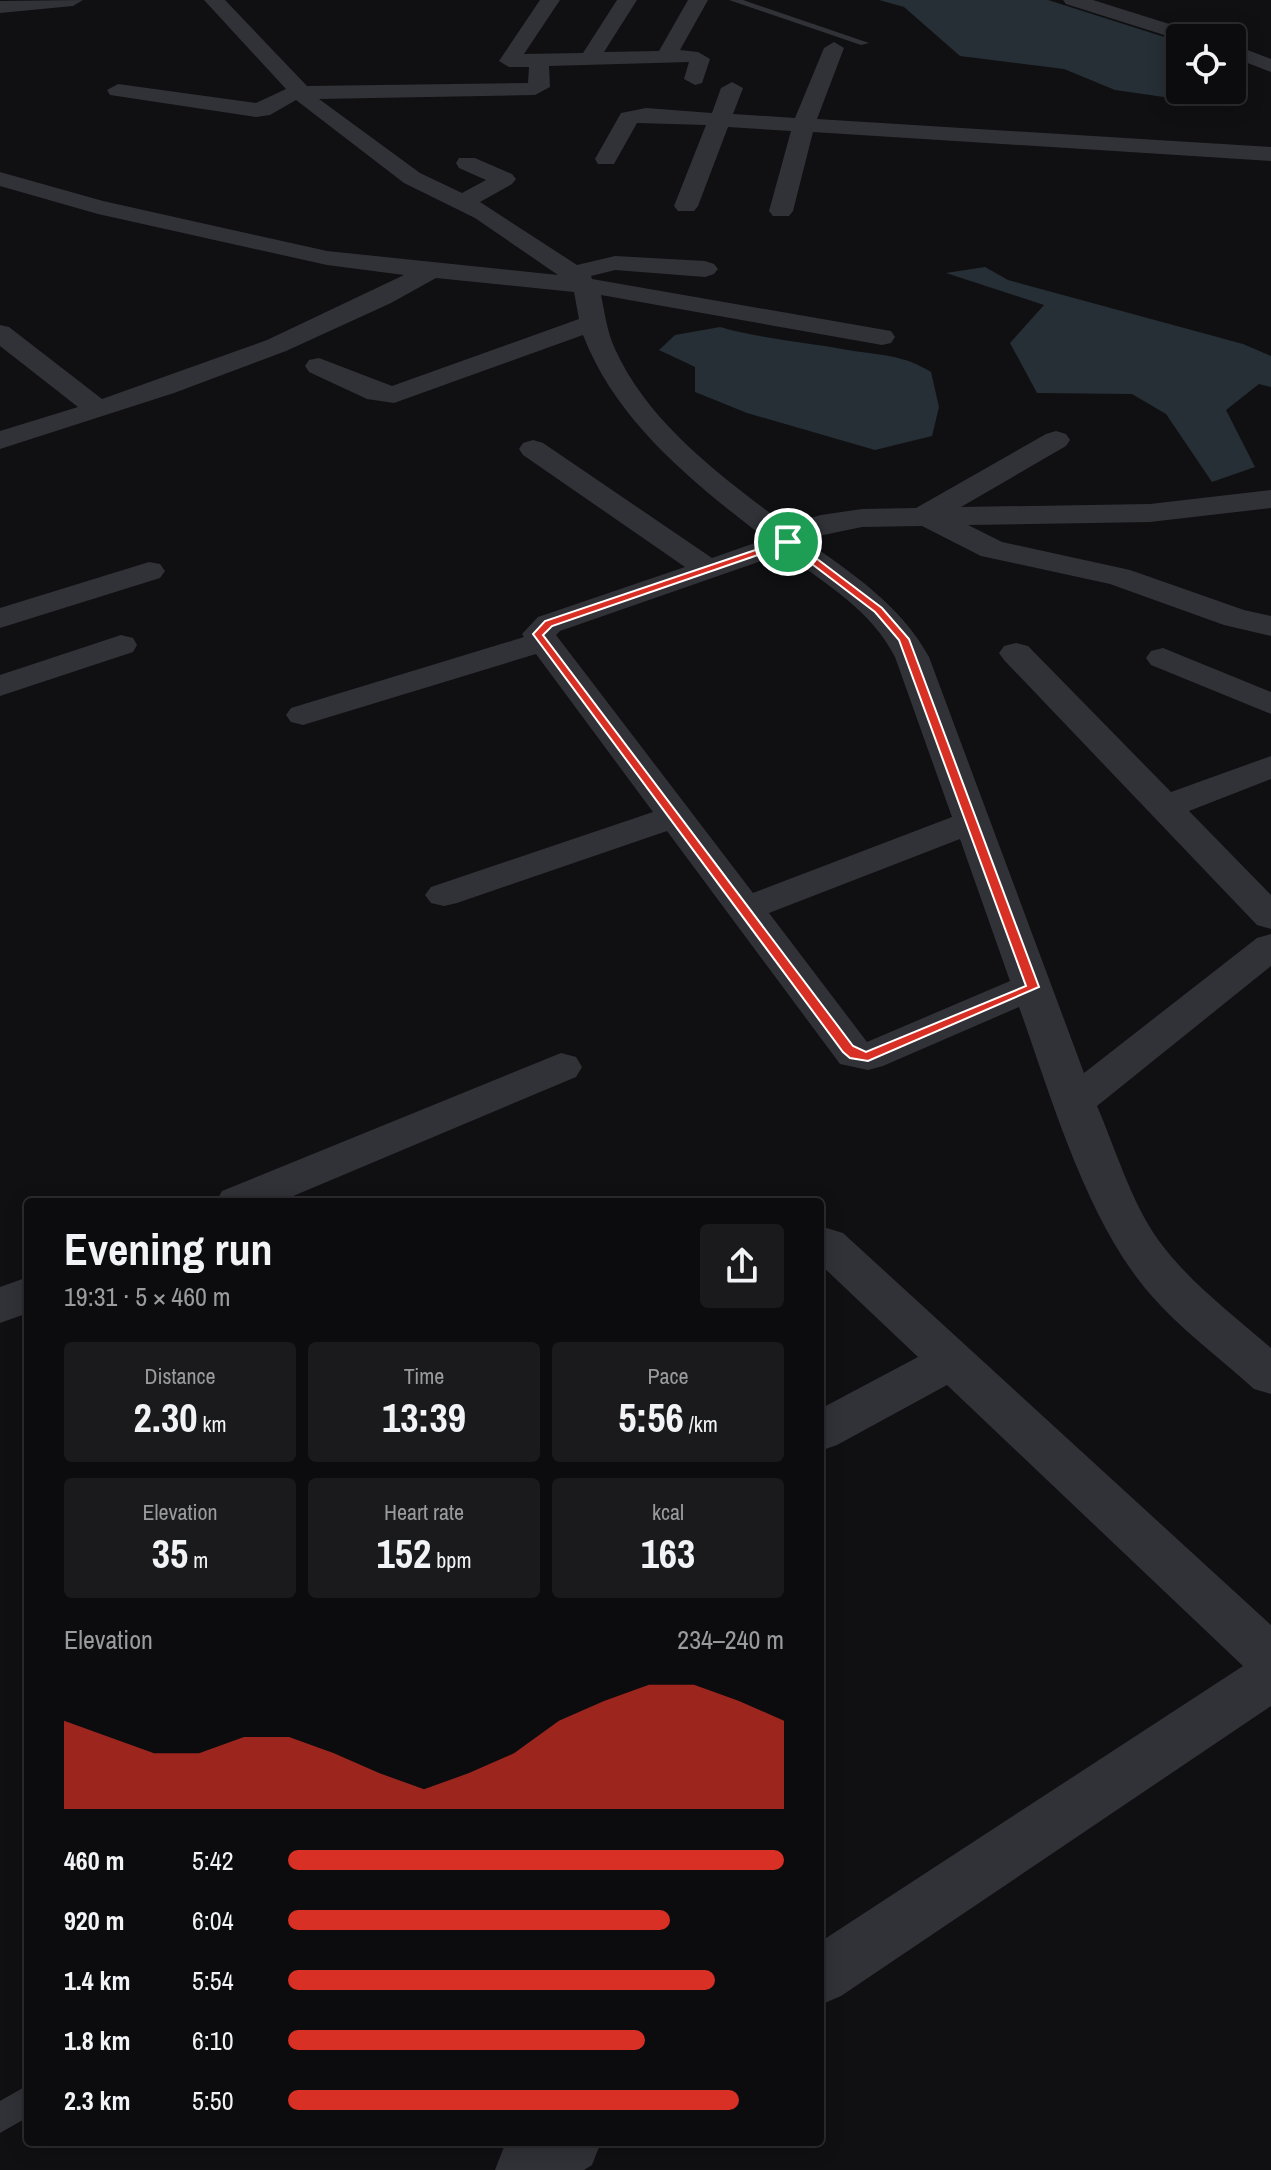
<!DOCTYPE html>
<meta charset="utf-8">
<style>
:root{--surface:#0c0c0e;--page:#1a1a1c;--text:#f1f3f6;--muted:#9a9b9e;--line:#2c2c2e;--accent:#d93025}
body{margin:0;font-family:"Archivo Narrow",sans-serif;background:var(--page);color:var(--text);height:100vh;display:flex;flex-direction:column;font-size:30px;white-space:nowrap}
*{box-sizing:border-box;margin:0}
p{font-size:26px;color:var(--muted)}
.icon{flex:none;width:44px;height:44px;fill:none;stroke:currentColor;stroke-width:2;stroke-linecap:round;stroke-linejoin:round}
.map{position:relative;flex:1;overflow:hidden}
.side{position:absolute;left:24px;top:1198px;width:800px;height:948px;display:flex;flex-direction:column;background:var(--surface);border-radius:8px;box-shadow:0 4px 20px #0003,0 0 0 2px var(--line)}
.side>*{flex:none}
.controls{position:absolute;left:1166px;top:24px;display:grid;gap:16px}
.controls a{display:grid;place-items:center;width:80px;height:80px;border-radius:8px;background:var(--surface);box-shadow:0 4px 20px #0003,0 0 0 2px var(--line);font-size:40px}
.pin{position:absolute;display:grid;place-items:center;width:68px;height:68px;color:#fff;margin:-34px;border:4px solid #fff;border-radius:50%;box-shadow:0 2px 8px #0007}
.round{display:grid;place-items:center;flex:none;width:84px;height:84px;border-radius:8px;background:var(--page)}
.headline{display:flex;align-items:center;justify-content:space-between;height:136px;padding:0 40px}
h1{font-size:44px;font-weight:700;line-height:60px}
.stats{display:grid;grid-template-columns:repeat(3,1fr);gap:12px;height:136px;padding:8px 40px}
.stats div{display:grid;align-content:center;border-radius:8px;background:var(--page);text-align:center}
.stats b{font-size:40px;font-weight:700}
.stats small{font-size:22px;font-weight:400}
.stats p{font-size:22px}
.chart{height:224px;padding:16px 40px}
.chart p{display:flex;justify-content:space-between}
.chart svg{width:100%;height:144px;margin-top:8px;fill:var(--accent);opacity:.7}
ul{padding:0 40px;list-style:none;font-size:26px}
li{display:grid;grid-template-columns:128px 96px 1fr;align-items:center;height:60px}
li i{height:20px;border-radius:10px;background:var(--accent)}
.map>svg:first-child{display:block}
.water{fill:#262f36}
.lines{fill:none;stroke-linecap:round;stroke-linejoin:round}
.lane{fill:#313237;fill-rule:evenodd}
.street{fill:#313237;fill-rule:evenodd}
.route{fill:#d93025;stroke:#fff;stroke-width:2;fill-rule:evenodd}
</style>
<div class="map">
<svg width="1271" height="2170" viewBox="0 0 1271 2170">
<rect width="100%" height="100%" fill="#101012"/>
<g class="water">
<path d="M879,0H1048L1180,42V90H1187L1178,99L1115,90L1064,69L960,56L904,7Z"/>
<path d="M985,267L1008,280L1243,344L1271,356V387L1259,384L1226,410L1255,467L1212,482L1166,414L1132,394L1037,393L1010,343L1044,305L946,273Z"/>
<path d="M720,327C762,339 805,342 848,350C880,355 904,355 931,372L939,407L932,436L875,450L747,413L695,392V367L659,350L675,335Z"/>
</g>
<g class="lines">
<g class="lane">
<path d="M729,0H743L869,43L861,45Z"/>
<path d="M28,2085V2117L0,2133V2101Z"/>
</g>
<g class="street">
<path d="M83,0L73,6L0,13V1Z"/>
<path d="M204,0H225L307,86L528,83L529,67H509L499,61L540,0H560L524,54L583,53L617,0H637L604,52L659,51L688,0H708L680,50L698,52L710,59L702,83L695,85L684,79L689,62L549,66L550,87L535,95L319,99L420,173L462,193L486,180L459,168L456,163L459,158H475L512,174L516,179L512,184L480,202L577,265L615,256L705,261L714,264L718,269L714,274L705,277L615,270L591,276L592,279L891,331L895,337L891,343L882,345L601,295C605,314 607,332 615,349C649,424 722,477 786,525L821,515L862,509L916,508L1046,434L1056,431L1066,434L1070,440L1066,446L961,507L1150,504L1271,490V508L1150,522L968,525L1002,542L1130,570L1244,610L1271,616V636L1224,625L1110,584L981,556L922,526L862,527L804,539C852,574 899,603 929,657L1084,1073L1257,938L1271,934V966L1097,1106C1116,1150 1131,1202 1159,1241C1190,1283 1232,1314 1271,1348V1394L1254,1389C1220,1358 1180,1329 1150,1294C1086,1220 1052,1099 1019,1007L883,1066L868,1070L840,1064L667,831L457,903L444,906L431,903L425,895L431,887L653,812L536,654L303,725L291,722L286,715L291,708L524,637L522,634L538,617L685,567L523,455L519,449L523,443L533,440L543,443L712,558L766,539C694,483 617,423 583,335L394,403L367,399L309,372L305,366L309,360L319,358L392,386L579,319L574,292L436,278L391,303L286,351L174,393L0,449V431L78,407L0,346V325L9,327L102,399L267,340L404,275L327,265L98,214L0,186V172L103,201L327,251L558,275L475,218L404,183L296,100L270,115L256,117L110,95L107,90L118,84L256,103L286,89ZM784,553C826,584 871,610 895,657L952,817L753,893L556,635L560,631ZM960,839L1010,981L867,1042L769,913Z"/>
<path d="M1063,0H1093L1201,34L1204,38L1180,40L1066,4Z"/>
<path d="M834,42L844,48L817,119L1271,147V161L813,132L793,211L789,216H773L769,211L791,131L728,127L698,206L694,211H678L674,206L706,125L637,123L614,164H598L595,159L621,113L646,108L712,113L721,88L732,82L743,88L733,114L795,118L824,48Z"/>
<path d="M1232,44L1271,59V72L1232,57Z"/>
<path d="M149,562L160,564L165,571L160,578L0,628V608Z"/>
<path d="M121,635L133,638L137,645L133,652L0,696V675Z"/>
<path d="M1016,643L1028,646L1171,792L1271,756V779L1189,811L1271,895V929L1257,925L1004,660L999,653L1004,646Z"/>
<path d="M1163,648L1271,692V714L1151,665L1146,658L1151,651Z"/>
<path d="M561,1053L576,1057L582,1067L576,1077L279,1202H216L222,1191Z"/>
<path d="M820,1226L843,1233L1271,1625V1706L841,1996L820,2005V1942L1243,1666L947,1385L837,1445L820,1451V1409L918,1357L820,1264Z"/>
<path d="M28,1277V1313L0,1323V1287Z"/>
<path d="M512,2142H601L592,2165L584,2170H495L504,2147Z"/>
</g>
</g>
<path class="route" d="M785,540H792L882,608L909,639L1039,987L868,1061L850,1058L843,1052L533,634L545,621ZM787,545L875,612L899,640L1026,986L866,1052L853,1046L543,635L552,626Z"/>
</svg>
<div class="controls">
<a><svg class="icon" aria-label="locate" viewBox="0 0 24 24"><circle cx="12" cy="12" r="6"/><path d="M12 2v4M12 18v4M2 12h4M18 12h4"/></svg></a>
</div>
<div class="pin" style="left:788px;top:542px;background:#1e9e55"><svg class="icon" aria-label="arrive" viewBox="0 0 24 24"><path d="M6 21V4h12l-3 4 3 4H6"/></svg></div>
<section class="side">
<div class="headline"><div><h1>Evening run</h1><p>19:31 · 5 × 460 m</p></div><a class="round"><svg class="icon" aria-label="share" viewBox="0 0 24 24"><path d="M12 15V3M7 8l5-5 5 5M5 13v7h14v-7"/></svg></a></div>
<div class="stats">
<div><p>Distance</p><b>2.30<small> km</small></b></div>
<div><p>Time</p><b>13:39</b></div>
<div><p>Pace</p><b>5:56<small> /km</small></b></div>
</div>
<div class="stats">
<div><p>Elevation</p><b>35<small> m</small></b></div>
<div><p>Heart rate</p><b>152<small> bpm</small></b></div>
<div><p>kcal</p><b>163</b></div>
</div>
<div class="chart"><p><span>Elevation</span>234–240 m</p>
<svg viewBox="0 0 160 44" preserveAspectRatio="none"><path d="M0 44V17L10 22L20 27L30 27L40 22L50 22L60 27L70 33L80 38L90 33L100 27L110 17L120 11L130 6L140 6L150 11L160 17V44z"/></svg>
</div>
<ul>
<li><b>460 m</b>5:42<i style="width:100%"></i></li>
<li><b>920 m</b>6:04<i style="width:77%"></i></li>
<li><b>1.4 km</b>5:54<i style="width:86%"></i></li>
<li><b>1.8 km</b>6:10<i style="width:72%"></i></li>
<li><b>2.3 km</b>5:50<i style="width:91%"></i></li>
</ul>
</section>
</div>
